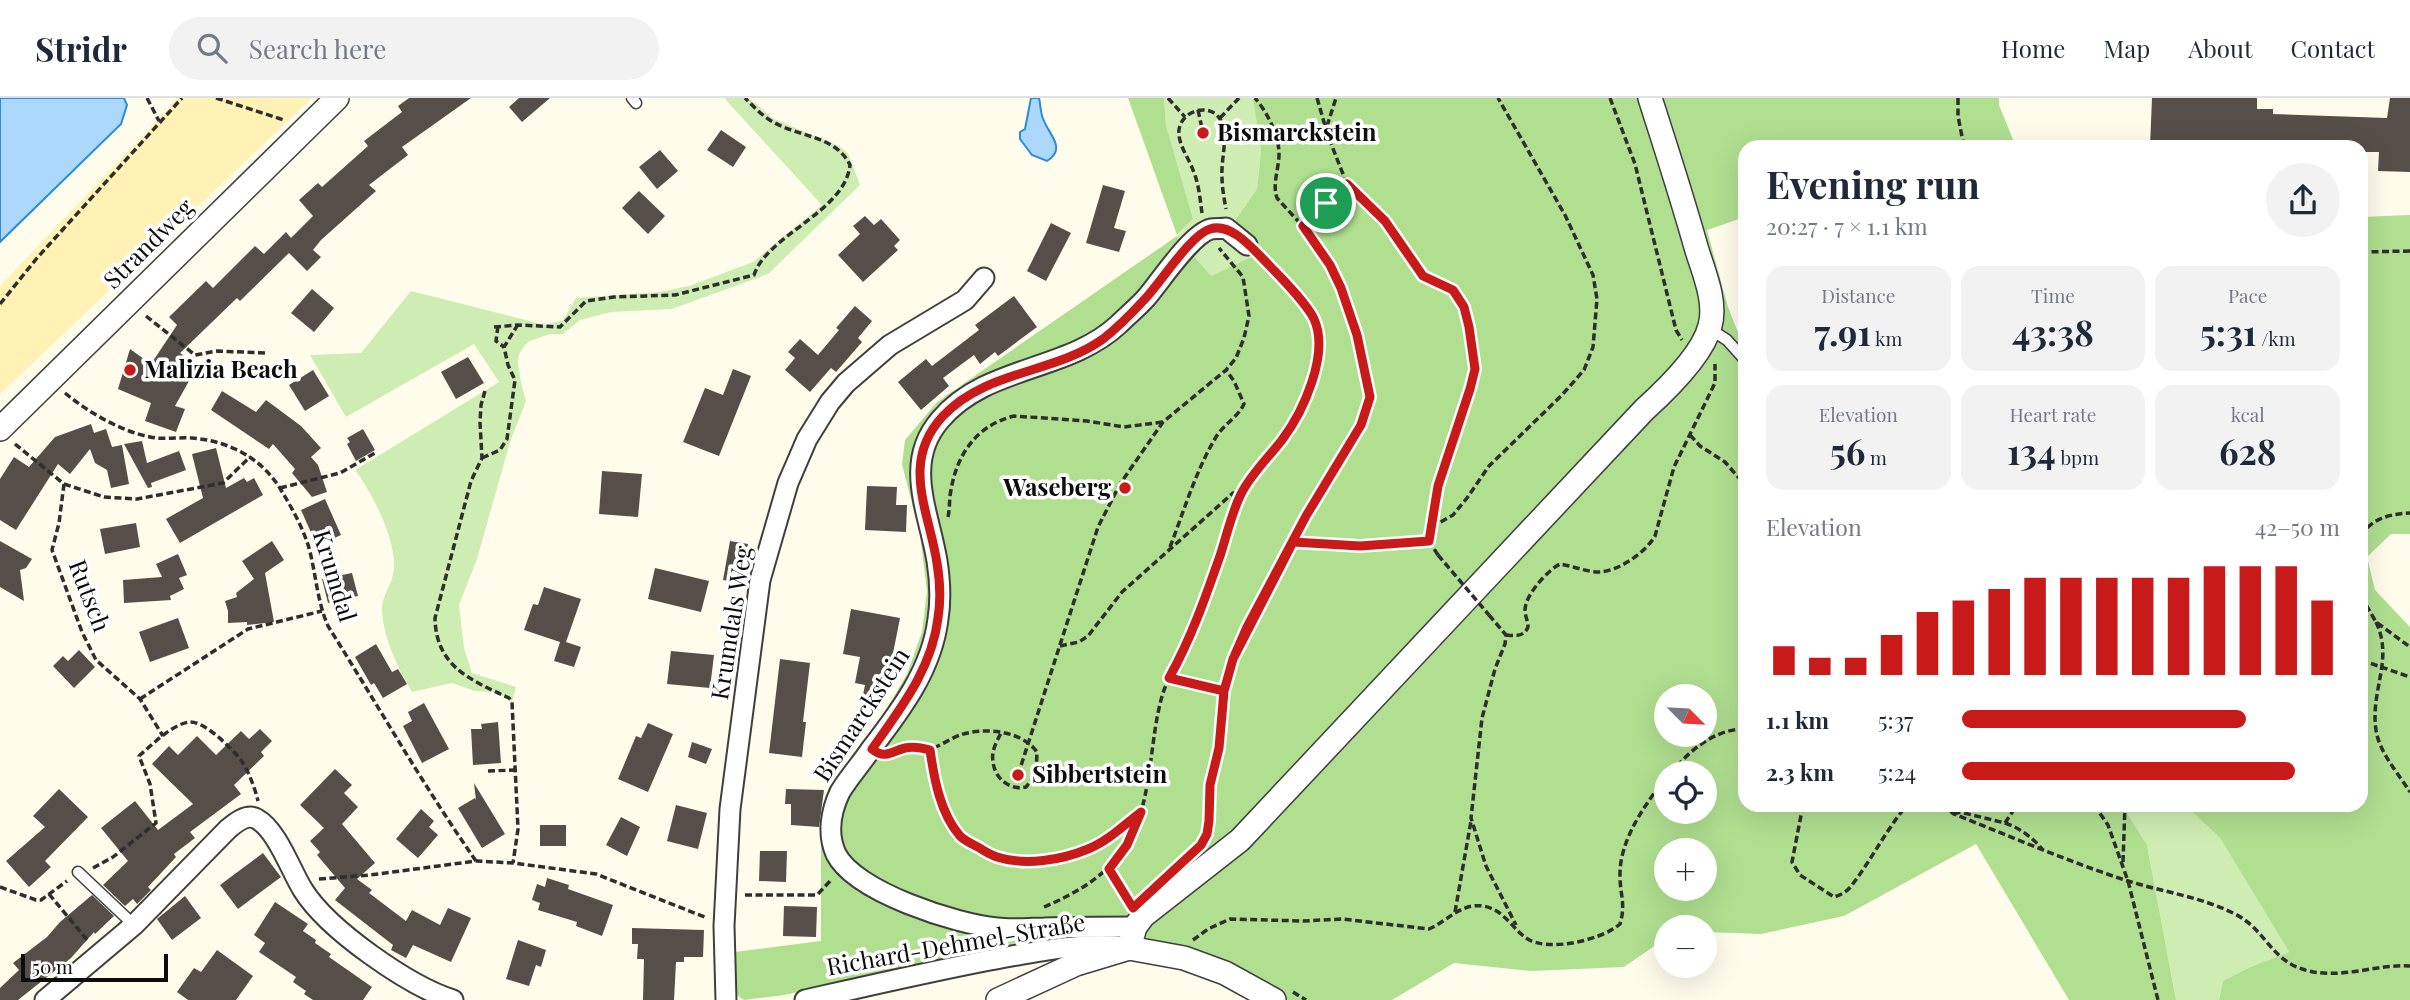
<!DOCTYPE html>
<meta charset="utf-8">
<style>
:root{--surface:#fff;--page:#f2f2f3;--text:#1f2937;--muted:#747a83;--line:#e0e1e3;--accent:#c81a19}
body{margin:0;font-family:"Playfair Display",serif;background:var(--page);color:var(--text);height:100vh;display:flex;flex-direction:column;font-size:26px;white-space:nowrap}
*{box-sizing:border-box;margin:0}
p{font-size:23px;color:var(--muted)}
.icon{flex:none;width:38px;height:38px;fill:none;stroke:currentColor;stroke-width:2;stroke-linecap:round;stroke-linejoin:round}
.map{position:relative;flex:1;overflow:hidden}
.side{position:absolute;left:1738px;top:42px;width:630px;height:672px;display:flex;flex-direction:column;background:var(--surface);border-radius:21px;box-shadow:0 7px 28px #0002}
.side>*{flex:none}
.needle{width:46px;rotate:114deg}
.controls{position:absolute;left:1654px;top:586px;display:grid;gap:14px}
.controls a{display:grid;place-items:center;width:63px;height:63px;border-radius:50%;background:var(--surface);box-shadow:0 7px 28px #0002;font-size:35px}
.scale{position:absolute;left:21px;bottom:18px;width:147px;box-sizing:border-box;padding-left:7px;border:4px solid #0c0c0c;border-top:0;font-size:19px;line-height:24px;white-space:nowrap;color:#0c0c0c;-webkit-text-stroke:5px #fff;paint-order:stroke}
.pin{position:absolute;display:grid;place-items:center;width:60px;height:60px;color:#fff;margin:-30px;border:4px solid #fff;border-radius:50%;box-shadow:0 2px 7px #0007}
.round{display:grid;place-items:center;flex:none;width:74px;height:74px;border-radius:37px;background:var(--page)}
.headline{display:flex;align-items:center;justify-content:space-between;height:119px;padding:0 28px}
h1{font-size:38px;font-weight:700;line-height:52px}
.stats{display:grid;grid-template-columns:repeat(3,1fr);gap:10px;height:119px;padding:7px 28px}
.stats div{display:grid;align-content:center;border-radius:18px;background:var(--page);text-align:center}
.stats b{font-size:35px;font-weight:700}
.stats small{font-size:19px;font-weight:400}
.stats p{font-size:19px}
.chart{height:196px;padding:14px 28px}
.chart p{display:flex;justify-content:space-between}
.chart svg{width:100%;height:126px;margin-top:7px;stroke:var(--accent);stroke-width:6}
ul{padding:0 28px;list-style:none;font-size:23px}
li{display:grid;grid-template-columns:112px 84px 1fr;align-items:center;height:52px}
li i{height:18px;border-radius:9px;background:var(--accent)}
header{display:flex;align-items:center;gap:42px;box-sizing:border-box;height:98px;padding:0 35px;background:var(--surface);border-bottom:2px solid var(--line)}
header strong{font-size:33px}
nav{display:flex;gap:38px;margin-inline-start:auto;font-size:24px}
.search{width:490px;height:63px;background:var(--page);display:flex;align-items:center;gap:18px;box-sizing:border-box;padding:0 24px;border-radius:38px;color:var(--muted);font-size:26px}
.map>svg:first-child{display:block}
.green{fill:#ceedb2}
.forest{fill:#b0df90;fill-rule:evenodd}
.sand{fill:#fff2b4}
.water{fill:#acd9fb;stroke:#2d8bd8;stroke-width:2}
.building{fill:#564e48}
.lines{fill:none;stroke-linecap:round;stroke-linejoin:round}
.service-casing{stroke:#3f3f3f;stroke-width:13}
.minor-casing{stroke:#3f3f3f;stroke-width:23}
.tertiary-casing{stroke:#3f3f3f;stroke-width:26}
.path{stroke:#2e2e2e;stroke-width:3.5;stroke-dasharray:7 3.5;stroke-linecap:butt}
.service{stroke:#fff;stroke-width:10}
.minor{stroke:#fff;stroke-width:19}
.tertiary{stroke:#fff;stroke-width:23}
.path-bridge{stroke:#2e2e2e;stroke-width:3.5;stroke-dasharray:7 3.5;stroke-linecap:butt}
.route-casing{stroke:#fff;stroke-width:14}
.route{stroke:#c81a19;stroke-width:9}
.poi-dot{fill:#c81a19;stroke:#fff;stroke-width:2.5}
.labels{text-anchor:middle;stroke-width:7;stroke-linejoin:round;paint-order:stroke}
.poi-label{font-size:24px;font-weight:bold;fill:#0c0c0c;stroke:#fff;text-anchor:start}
.street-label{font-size:24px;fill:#0c0c0c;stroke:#fff}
</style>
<header>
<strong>Stridr</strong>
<div class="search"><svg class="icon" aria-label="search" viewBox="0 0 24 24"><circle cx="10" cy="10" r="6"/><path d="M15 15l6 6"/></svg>Search here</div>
<nav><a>Home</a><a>Map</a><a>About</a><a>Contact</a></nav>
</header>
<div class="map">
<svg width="2410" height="902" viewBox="0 0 2410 902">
<rect width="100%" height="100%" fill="#fffcec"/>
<g class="green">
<path d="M724,0H749L774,21L839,48L848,55L860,87L768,176L672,211L611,214L580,222L563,236H550L530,243L525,247L519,256L518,265L521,285L526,303L510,344L477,461L459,507L464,550L472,575L516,589L512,604L508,600L495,594L475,593L452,585L412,594C398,570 384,542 382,513C381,500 390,489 393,477C400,448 372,394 355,372L499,284L474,246L346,319L310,257L361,255L411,193L545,227L563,222L576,200L659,194L689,188L753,164L822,107Z"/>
<path d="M1164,0H1254L1261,52L1257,91L1234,124L1251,159L1211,178L1177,138L1193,121L1166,27Z"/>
<path d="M2122,707H2185L2220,740L2289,854L2248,870L2223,883L2219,902H2176L2147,747Z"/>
</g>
<g class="forest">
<path d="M1128,0H1164L1166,27L1193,121L1177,137Z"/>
<path d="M1253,0H1999V7L2016,49H1745V119L1707,132L1728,209L1745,252V707H2122L2147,747L2176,902H2069L1976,746L1844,818L1761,836L1705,834L1704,830H1666V840L1624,869L1531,873L1454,865L1392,902H1288L1214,863L1144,839L1104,837L961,858L784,897L744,902L738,898L733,889L735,854L821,843V747L828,691L878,626L907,576L922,534L927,493L920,437L902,366L905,342L937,304L1177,138L1211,178L1251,159L1234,124L1257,91L1261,52ZM1666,598H1704V637H1666ZM1666,676H1704V714H1666ZM1666,752H1704V791H1666Z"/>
<path d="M2410,117V436H2391L2367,459L2375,492L2410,529V902H2219L2223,883L2248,870L2289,854L2220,740L2185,707H2361V119Z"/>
</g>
<path class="sand" d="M177,0H312L0,296V188L155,25Z"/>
<g class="water">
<path d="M0,0H124L127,7L121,26L0,144Z"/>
<path d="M1031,0H1039C1041,8 1040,15 1044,23C1049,36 1067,51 1047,63L1032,57L1020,41V34L1025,31Z"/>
</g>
<g class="building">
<path d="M409,0H471L402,49L408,57L369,87L376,93L321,142L313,152L321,159L307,173L289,155L240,203L237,200L180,255L198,267L175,308L185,311L176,334L145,323L151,305L118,291L130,251L151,266L177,227L169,219L206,183L213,190L255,148L264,156L286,134L291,140L313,118L299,102L318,85L322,89L368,48L364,43L402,14L398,8Z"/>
<path d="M519,0H550L522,24L509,9Z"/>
<path d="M2152,0H2257V11H2273V16L2387,20L2390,0H2410V74L2378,73L2379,54H2361V49H2150Z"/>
<path d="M721,32L746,49L733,69L707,52Z"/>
<path d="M660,52L678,73L657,91L639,69Z"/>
<path d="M1103,87L1125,93L1114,130L1126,133L1119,154L1086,145Z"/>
<path d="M639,93L665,118L648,136L622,110Z"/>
<path d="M865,118L874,127L881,121L900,142L894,148L898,152L863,184L838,157L860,136L853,128Z"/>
<path d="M1051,125L1071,135L1046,183L1027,173Z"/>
<path d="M312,191L334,210L314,234L291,215Z"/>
<path d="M1014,198L1037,229L998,258L995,254L980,266L974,257L943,280L949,288L921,312L898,284L926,261L932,268L979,232L975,227Z"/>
<path d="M855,208L872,223L858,240L862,244L836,274L831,270L810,294L785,272L795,260L788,254L800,241L818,257L839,232L836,230Z"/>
<path d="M468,259L484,285L456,301L441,274Z"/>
<path d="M733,271L751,278L719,358L683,344L705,290L723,297Z"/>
<path d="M313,272L329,298L305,313L289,287Z"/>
<path d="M222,293L256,314L266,302L301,328L321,350L311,359L318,367L327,394L312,399L292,375L295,371L273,346L269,351L211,312Z"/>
<path d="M91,326L94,335L106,331L112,349L122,347L129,386L111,390L107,372L95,365L90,351L70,376L58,366L16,432L0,422V381L14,359L29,369L55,339Z"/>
<path d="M363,331L375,352L356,363L347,346L350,344L347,340Z"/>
<path d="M142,343L147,365L179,353L186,372L151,385L152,389L148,390L124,346Z"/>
<path d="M216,350L226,390L244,380L247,384L254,380L263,397L180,445L166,421L203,400L192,356Z"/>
<path d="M602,373L642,376L638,419L599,416Z"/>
<path d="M867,388L897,389L896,407H907L906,434L865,432Z"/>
<path d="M325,401L341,437L317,448L301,412Z"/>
<path d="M136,425L140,449L105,456L100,431Z"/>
<path d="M0,443L32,461L26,470L20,472L24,503L0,489Z"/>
<path d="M272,443L284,462L265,475L274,524L247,527V524L228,525V513L225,503L237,499L236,495L254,481L242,463Z"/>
<path d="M730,443L748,446L740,485L723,482Z"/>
<path d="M178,456L187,477L179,480L184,491L170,498L171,502L124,505L123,482L162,479L156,466Z"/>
<path d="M655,470L709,483L701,514L648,501Z"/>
<path d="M352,475L358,498L328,505L322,481Z"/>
<path d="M544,489L581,501L566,544L581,549L574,569L554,563L560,544L524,532L533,506L538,507Z"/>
<path d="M851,511L900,520L884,601L863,597L865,587L855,585L860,559L843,556Z"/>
<path d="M178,520L189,550L150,564L139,534Z"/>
<path d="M376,546L392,574L398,571L407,586L383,600L374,585L371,587L355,559Z"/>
<path d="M79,552L95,569L74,590L53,568L63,558L68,563Z"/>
<path d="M671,553L714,557L710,590L667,586Z"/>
<path d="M780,561L810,565L803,624H806L802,659L769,655Z"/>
<path d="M424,605L449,651L422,665L403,628L412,623L408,614Z"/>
<path d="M498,624L501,665L473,667L471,631H482L481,626Z"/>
<path d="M648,625L673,636L648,694L618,681L636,638L641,640Z"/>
<path d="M260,631L272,643L261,654L264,658L234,687L241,696L190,734L195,740L174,756L176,759L148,789L151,792L137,806L133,801L125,808L103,787L128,763L101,730L135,703L158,732L193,706L152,666L169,648L178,657L197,638L216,657L241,633L249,641Z"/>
<path d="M692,644L712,651L706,666L688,659Z"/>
<path d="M335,671L352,687L344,695L358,709L342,726L375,765L357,781L372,792L369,795L406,823L412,812L440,827L448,810L471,820L451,864L413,847L406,860L391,852L393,847L335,802L345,790L317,757L320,754L310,743L324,730L300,707Z"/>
<path d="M474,685L505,736L482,750L458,710L475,700L476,702Z"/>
<path d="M59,691L88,719L45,763L51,769L29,789L6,763L45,729L33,718Z"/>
<path d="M786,691L824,692L819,729L791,727V706H785Z"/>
<path d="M676,707L707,715L698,751L667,743Z"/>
<path d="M421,711L434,723L429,729L438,737L418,760L396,741Z"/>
<path d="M621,719L640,729L627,758L606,747Z"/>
<rect x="540" y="727" width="26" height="21"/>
<path d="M760,753H787L786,784L759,783Z"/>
<path d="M263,755L281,779L238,811L220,787Z"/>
<path d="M547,780L569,787L568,791L613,807L602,838L576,828L577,824L538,812L540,805L532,802L537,786L545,789Z"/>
<path d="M92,797L114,818L95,836L94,834L71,860L18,902H0V890L19,872L13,865L47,839L60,824Z"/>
<path d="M185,798L201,820L172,842L157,821Z"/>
<path d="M275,804L308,826L303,833L316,842L315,845L331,856L329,859L372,889L363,902H313L304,896L306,893L293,884L296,879L259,854L265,845L254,837Z"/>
<path d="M784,808L817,809L816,839L783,838Z"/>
<path d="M632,830L704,832L703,859H684V864H676L674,902H643L644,861H637L638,846H632Z"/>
<path d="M518,842L546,852L541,869L536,867L529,888L506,881Z"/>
<path d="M217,852L253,878L236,902H188L177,894L194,870L201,874Z"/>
</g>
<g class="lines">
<g class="service-casing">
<g id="service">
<path d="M632,0L636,5"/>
<path d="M1710,231L1727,242L1745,262"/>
<path d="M78,774L134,827"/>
</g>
</g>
<g class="minor-casing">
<g id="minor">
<path d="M1135,829C1105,829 1075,829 1044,830C1029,830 1012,832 997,830C956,826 855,794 836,756C827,736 831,713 840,694C849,679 861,666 871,651C901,612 932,571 938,521C941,502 940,482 937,463C929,414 903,365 940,322C986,267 1068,274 1119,226C1128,217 1138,209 1146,200C1160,184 1191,136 1211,131C1215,130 1222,131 1226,130L1247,147"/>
<path d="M45,902L134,827L228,731C235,725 247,715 257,721C277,732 291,773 303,792C328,832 409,888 453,902"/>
<path d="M726,902L724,828L730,711L760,482L788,385L807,341L830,304L846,285L890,247L965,202L984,180"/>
<path d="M805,902C867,888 928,874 990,862C1035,854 1078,844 1124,849"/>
</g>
</g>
<g class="tertiary-casing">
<g id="tertiary">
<path d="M0,331L337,0"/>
<path d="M1129,850L1135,829L1143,818L1240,742L1644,312C1665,293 1703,256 1710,228C1717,203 1703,173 1696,149C1682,99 1666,50 1650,0"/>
<path d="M998,902L1076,866L1129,850L1184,860L1225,875L1274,902"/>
</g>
</g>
<g class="path">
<path d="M147,0L159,23"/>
<path d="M216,0L284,22"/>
<path d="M1168,0L1185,19"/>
<path d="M1317,0L1328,38L1347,86L1385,123L1423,178L1453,192L1464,209L1473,249L1475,271L1470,291L1449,349L1430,430"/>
<path d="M1610,0L1635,66L1676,232L1682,242"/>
<path d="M1958,0V18L1964,49"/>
<path d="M1198,12L1203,35"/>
<path d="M1220,20L1239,0"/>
<path d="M1327,28L1336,0"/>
<path d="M1202,115C1200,101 1199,86 1193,72C1189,61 1180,49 1179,37C1176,13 1213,1 1222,25C1228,42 1221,60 1222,79C1222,89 1224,100 1226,111"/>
<path d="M1303,128L1347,86"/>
<path d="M2361,154L2410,153"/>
<path d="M0,206L37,160L182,0"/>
<path d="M146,218L195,257L217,253L266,255"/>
<path d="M498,228L496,243L504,249"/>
<path d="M494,229L518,227L560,229L586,203L614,199L675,197L754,177C767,137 845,114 850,67C836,38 800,39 775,25C763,19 754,9 745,0"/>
<path d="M485,293L481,307L480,324L482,360L471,383L435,520C436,569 471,582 509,600L512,604L518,731L513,765"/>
<path d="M65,295C88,314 120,333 150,339C164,342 178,339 192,340C229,343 262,360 281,392C292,410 303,430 309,450C316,476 317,503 328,528C377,606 423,687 476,763"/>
<path d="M1690,337L1700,348L1725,364L1745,387"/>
<path d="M15,346L64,386L59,425L52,452L82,534L96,562L140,601L163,638"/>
<path d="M482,360L500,352L507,341L515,282L508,267L504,249L517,228"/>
<path d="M64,386L104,399L137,401L223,385L250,359"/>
<path d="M280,390L340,375L375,355"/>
<path d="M948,419C950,410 949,401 951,392C957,356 977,327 1014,318L1087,323L1124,329L1163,324"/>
<path d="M2361,438C2372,420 2390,416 2410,415"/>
<path d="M1293,444L1360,448L1429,443"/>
<path d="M1170,449C1184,413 1196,372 1216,339C1224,326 1238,319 1244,306L1234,283L1226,272"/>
<path d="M1438,457L1429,443L1430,430L1453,417L1467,400L1489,368L1562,297L1584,272L1593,249L1597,201L1593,177L1565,117L1498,0"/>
<path d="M2361,498L2376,524L2410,549"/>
<path d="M1489,517L1506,537L1505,546L1495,571L1482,620L1471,720L1486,768L1516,827"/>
<path d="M2376,524C2394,562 2370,592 2376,632C2379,654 2398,675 2410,694"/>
<path d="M1506,537C1515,538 1524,539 1528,529C1528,523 1525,518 1525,512C1525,497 1548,472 1560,466C1573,468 1586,474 1599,474C1619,473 1645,455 1655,438L1674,369L1715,285V266"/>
<path d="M1060,548L1079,544L1088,538L1122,494L1233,395L1240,397"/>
<path d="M2361,562L2410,579"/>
<path d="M1169,580L1224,593"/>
<path d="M140,601L248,531L322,513"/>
<path d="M930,652C934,680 940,714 959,737C964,743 971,746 977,749C983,752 990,757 996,759C1024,768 1061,762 1086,752C1106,744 1123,728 1139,715"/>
<path d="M893,656C902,652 909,649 919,650C923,650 927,652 930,651C937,650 951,640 960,637C984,629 1021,632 1037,654L1036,676L1026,689C1010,693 994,680 993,663C991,653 997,643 1001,635"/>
<path d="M488,673L516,672"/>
<path d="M1670,676C1689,653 1714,631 1745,631"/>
<path d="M1018,677L1098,429L1120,386L1163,324L1226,272L1236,260L1244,240L1249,218L1243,179L1219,150"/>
<path d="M1803,707L1792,764L1800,777L1834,799C1841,797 1848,793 1852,787C1872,761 1886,732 1907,707"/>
<path d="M1942,707L1954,716C2012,739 2069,764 2128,783C2163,794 2202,799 2235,816C2268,833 2270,864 2309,873C2343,881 2377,866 2410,868"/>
<path d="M2094,707L2108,727L2128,783L2158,902"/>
<path d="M1954,716L1960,714L2005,725L2017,707"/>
<path d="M2005,725C2020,730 2033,740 2043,752"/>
<path d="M1203,744L1209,723L1210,687L1219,650L1224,593L1233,561L1306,418L1361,327L1370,299L1357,237L1341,190L1330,167L1308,134L1277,100C1272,86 1279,71 1279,56C1279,37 1267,14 1255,0"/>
<path d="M2123,764L2125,707"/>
<path d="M93,770L113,759L156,725L150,686L139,658C153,646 171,627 189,624C204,622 232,651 241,662C248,672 255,690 258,703"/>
<path d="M1109,771L1130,805"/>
<path d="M319,781L370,777L476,763L513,765L596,776L707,820"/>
<path d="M0,789L36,802H41L67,783"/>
<path d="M49,796L88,843"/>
<path d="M745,797H817L832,781"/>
<path d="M1044,809C1077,795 1108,777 1127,746C1152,707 1149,647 1161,602C1168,575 1185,550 1196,524C1212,483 1223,440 1240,399C1246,384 1257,373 1267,360C1295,326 1320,287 1318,241C1317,212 1281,179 1262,160"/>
<path d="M1455,814L1471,723"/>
<path d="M1193,842L1208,831L1230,821L1303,823L1342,821L1429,831C1448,823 1460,805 1483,808C1503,811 1512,830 1526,840C1547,855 1602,842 1620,826C1626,806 1620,797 1620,778C1619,743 1645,706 1666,680"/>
<path d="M1293,894L1306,902"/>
</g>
<use href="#service" class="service"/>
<use href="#minor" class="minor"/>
<use href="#tertiary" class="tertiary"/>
<path class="path-bridge" d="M1438,457L1489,517"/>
</g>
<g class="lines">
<g class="route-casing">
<path id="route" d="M1326,105L1303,128L1330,167L1341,190L1357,237L1370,299L1361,327L1306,418L1247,529L1233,561L1224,593L1169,580C1191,541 1206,498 1221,455C1227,436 1232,414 1241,396C1251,376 1268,360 1282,342C1303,314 1330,256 1314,221C1305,203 1280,179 1266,164C1253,151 1231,124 1210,131C1190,137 1160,186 1143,203C1131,216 1117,230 1103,241C1054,276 986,272 943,318C900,364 929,413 937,465C940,483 941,502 938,520C932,571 900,611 872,651C885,662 892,653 905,650C913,648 923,650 930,652C934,680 940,715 960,738C965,743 972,746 978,749C984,753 991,757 997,759C1025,768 1062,762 1088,751C1108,743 1124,727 1141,714L1127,747L1109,771L1133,810L1201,747L1207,736L1209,723L1210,687L1219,650L1224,593L1233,561L1293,444L1360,448L1429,443L1438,388L1470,291L1475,271L1469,229L1464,209L1453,192L1423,178L1385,123L1347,86L1326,105"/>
</g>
<use href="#route" class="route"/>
</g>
<g class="poi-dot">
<circle cx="1203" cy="35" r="7"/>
<circle cx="130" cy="272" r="7"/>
<circle cx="1125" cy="390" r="7"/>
<circle cx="1018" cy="677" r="7"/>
</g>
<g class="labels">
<g class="poi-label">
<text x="1217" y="43">Bismarckstein</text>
<text x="144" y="280">Malizia Beach</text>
<text x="1111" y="398" text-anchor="end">Waseberg</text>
<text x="1032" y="685">Sibbertstein</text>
</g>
<g class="street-label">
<text transform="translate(149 146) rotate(-45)" y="8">Strandweg</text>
<text transform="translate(334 478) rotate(73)" y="8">Krumdal</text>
<text transform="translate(89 498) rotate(69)" y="8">Rutsch</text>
<text transform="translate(732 525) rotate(-81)" y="8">Krumdals Weg</text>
<text transform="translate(862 617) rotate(-57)" y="8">Bismarckstein</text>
<text transform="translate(956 847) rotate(-10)" y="8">Richard-Dehmel-Straße</text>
</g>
</g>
</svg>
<div class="controls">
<a><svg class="needle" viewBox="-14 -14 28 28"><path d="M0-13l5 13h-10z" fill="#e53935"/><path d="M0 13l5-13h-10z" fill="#747a83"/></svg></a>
<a><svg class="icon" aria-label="locate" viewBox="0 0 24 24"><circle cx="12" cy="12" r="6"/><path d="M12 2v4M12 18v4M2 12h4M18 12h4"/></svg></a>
<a>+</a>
<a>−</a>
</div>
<div class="scale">50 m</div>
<div class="pin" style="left:1326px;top:105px;background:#1e9e55"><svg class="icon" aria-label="arrive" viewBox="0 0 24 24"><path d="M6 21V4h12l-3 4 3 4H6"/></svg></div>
<section class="side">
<div class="headline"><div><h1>Evening run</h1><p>20:27 · 7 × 1.1 km</p></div><a class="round"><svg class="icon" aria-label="share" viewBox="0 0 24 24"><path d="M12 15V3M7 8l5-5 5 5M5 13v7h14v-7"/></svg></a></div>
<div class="stats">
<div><p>Distance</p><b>7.91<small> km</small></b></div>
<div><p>Time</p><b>43:38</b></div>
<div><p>Pace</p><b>5:31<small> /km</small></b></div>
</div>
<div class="stats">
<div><p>Elevation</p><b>56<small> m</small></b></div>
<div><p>Heart rate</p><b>134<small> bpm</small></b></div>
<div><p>kcal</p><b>628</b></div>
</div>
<div class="chart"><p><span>Elevation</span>42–50 m</p>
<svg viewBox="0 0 160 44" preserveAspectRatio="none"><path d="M5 44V34M15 44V38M25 44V38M35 44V30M45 44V22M55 44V18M65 44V14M75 44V10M85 44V10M95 44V10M105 44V10M115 44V10M125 44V6M135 44V6M145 44V6M155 44V18"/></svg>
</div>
<ul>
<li><b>1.1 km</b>5:37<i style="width:75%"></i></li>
<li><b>2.3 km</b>5:24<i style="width:88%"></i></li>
</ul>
</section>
</div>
